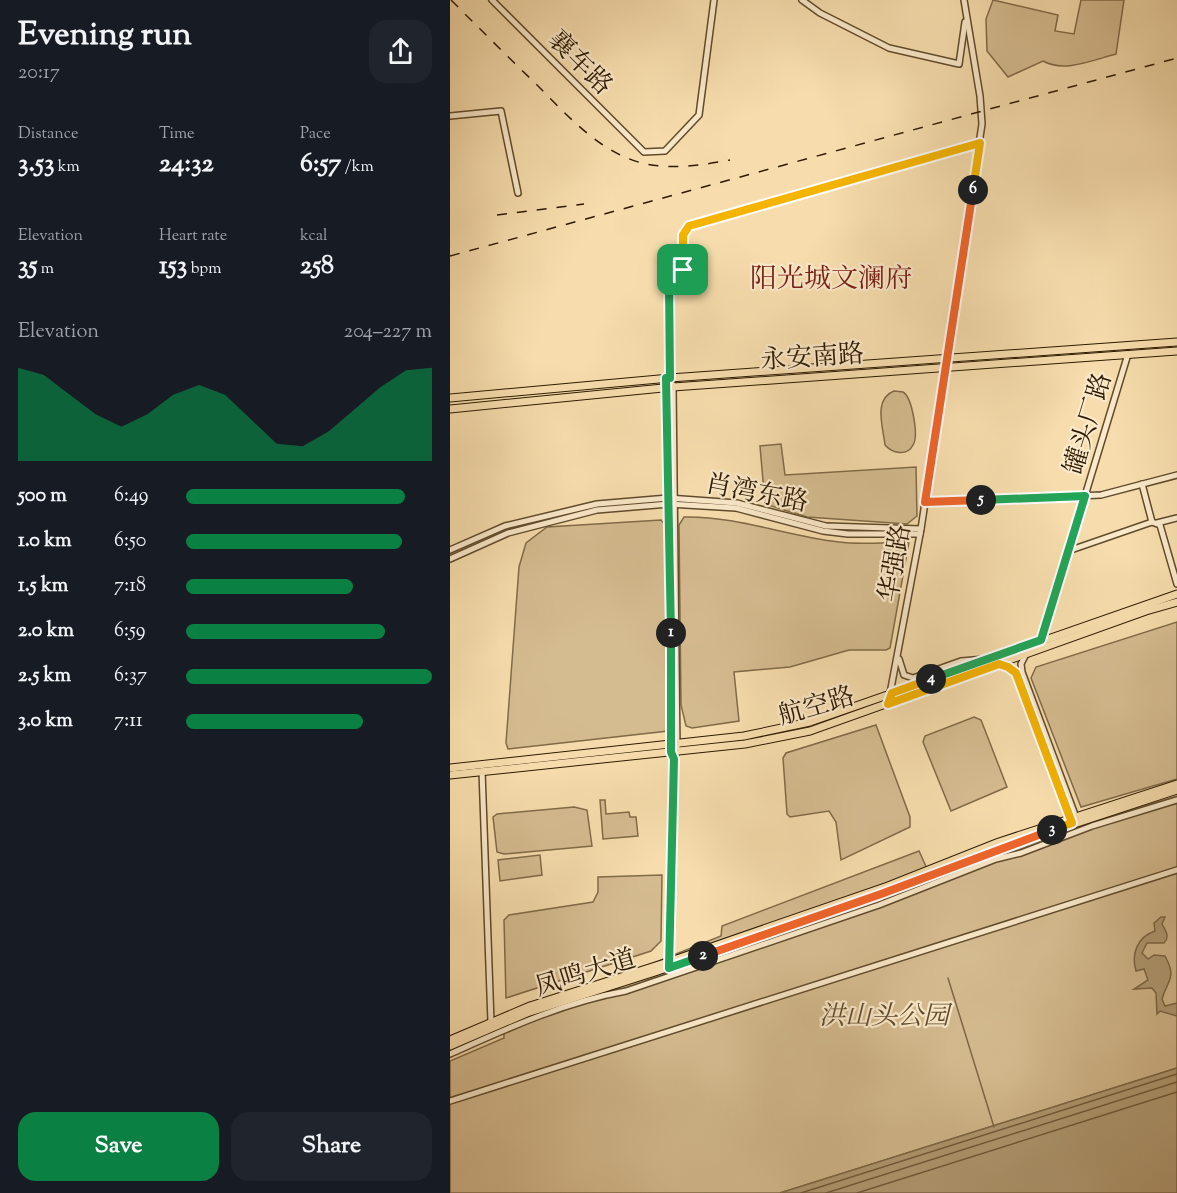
<!DOCTYPE html>
<meta charset="utf-8">
<style>
:root{--surface:#171b24;--page:#20242c;--text:#f1f3f6;--muted:#9ea1a6;--accent:#0b8043}
body{margin:0;font-family:"Sorts Mill Goudy","Noto Serif SC",serif;background:var(--page);color:var(--text);height:100vh;display:flex;flex-direction:column;font-size:22px;white-space:nowrap}
*{box-sizing:border-box;margin:0}
p{font-size:20px;color:var(--muted)}
.icon{flex:none;width:33px;height:33px;fill:none;stroke:currentColor;stroke-width:2;stroke-linecap:round;stroke-linejoin:round}
.map{position:relative;flex:1;overflow:hidden}
.panel{display:flex;flex-direction:column;background:var(--surface);width:450px}
.panel>*{flex:none}
.pin{position:absolute;display:grid;place-items:center;width:51px;height:51px;color:#fff;margin:-26px;border-radius:12px;box-shadow:0 3px 9px #0006}
.km{position:absolute;width:30px;height:30px;margin:-15px;border-radius:50%;background:#222;color:#fff;font-size:16px;line-height:30px;text-align:center}
.round{display:grid;place-items:center;flex:none;width:63px;height:63px;border-radius:18px;background:var(--page)}
.head{display:flex;align-items:center;justify-content:space-between;height:102px;padding:0 18px}
h1{font-size:33px;font-weight:800;line-height:45px}
.stats{display:grid;grid-template-columns:repeat(3,1fr);gap:9px;height:102px;padding:6px 18px}
.stats div{display:grid;align-content:center}
.stats b{font-size:26px;font-weight:800}
.stats small{font-size:16px;font-weight:400}
.stats p{font-size:16px}
.chart{height:168px;padding:12px 18px}
.chart p{display:flex;justify-content:space-between}
.chart svg{width:100%;height:108px;margin-top:6px;fill:var(--accent);opacity:.7}
.action{display:flex;gap:12px;margin-top:auto;padding:12px 18px}
.action a{flex:1;height:69px;border-radius:18px;background:var(--accent);color:#fff;font-size:24px;font-weight:800;line-height:69px;text-align:center}
.action a+a{background:var(--page);color:var(--text)}
ul{padding:0 18px;list-style:none;font-size:20px}
li{display:grid;grid-template-columns:96px 72px 1fr;align-items:center;height:45px}
li i{height:15px;border-radius:8px;background:var(--accent)}
main{display:flex;flex:1;min-height:0}
.map>svg:first-child{display:block}
.green{fill:#d5bc90;stroke:#816b48;stroke-width:1.5}
.water{fill:#b29b73;stroke:#7d6745;stroke-width:1.5}
.lines{fill:none;stroke-linecap:round;stroke-linejoin:round}
.shore{stroke:#705a3a;stroke-width:1.5}
.stream{stroke:#7d6745;stroke-width:1.5}
.minor-casing{stroke:#604b2c;stroke-width:8}
.major-casing{stroke:#2d1a01;stroke-width:9}
.minor{stroke:#fae9ca;stroke-width:5}
.major{stroke:#f7ddad;stroke-width:7}
.rail{stroke:#2d1a01;stroke-width:1.5;stroke-dasharray:10 10;stroke-linecap:butt}
.split-1-casing{stroke:#fff;stroke-width:12}
.split-2-casing{stroke:#fff;stroke-width:12}
.split-3-casing{stroke:#fff;stroke-width:12}
.split-4-casing{stroke:#fff;stroke-width:12}
.split-5-casing{stroke:#fff;stroke-width:12}
.split-6-casing{stroke:#fff;stroke-width:12}
.split-7-casing{stroke:#fff;stroke-width:12}
.split-1{stroke:#22a559;stroke-width:8}
.split-2{stroke:#22a559;stroke-width:8}
.split-3{stroke:#f0652b;stroke-width:8}
.split-4{stroke:#f5b400;stroke-width:8}
.split-5{stroke:#22a559;stroke-width:8}
.split-6{stroke:#f0652b;stroke-width:8}
.split-7{stroke:#f5b400;stroke-width:8}
.labels{text-anchor:middle;stroke-width:4.5;stroke-linejoin:round;paint-order:stroke}
.street-label{font-size:26px;fill:#2d1a01;stroke:#fae9ca}
.park-label{font-size:26px;font-style:italic;fill:#5f4b2c;stroke:#fae9ca}
.neighbourhood-label{font-size:27px;fill:#7a1f14;stroke:#fae9ca}
</style>
<main>
<section class="panel">
<div class="head"><div><h1>Evening run</h1><p>20:17</p></div><a class="round"><svg class="icon" aria-label="share" viewBox="0 0 24 24"><path d="M12 15V3M7 8l5-5 5 5M5 13v7h14v-7"/></svg></a></div>
<div class="stats">
<div><p>Distance</p><b>3.53<small> km</small></b></div>
<div><p>Time</p><b>24:32</b></div>
<div><p>Pace</p><b>6:57<small> /km</small></b></div>
</div>
<div class="stats">
<div><p>Elevation</p><b>35<small> m</small></b></div>
<div><p>Heart rate</p><b>153<small> bpm</small></b></div>
<div><p>kcal</p><b>258</b></div>
</div>
<div class="chart"><p><span>Elevation</span>204–227 m</p>
<svg viewBox="0 0 160 44" preserveAspectRatio="none"><path d="M0 44V6L10 9L20 17L30 25L40 30L50 25L60 17L70 13L80 17L90 27L100 37L110 38L120 32L130 23L140 14L150 7L160 6V44z"/></svg>
</div>
<ul>
<li><b>500 m</b>6:49<i style="width:89%"></i></li>
<li><b>1.0 km</b>6:50<i style="width:88%"></i></li>
<li><b>1.5 km</b>7:18<i style="width:68%"></i></li>
<li><b>2.0 km</b>6:59<i style="width:81%"></i></li>
<li><b>2.5 km</b>6:37<i style="width:100%"></i></li>
<li><b>3.0 km</b>7:11<i style="width:72%"></i></li>
</ul>
<div class="action"><a>Save</a><a>Share</a></div>
</section>
<div class="map">
<svg width="727" height="1193" viewBox="0 0 727 1193">
<rect width="100%" height="100%" fill="#f7ddad"/>
<filter id="stains"><feTurbulence type="fractalNoise" baseFrequency=".00333" numOctaves="4"/><feColorMatrix values="0 0 0 0 .2 0 0 0 0 .09 0 0 0 0 .02 0 0 0 .5 -.17"/></filter>
<radialGradient id="worn" r=".72"><stop offset=".6" stop-color="#630" stop-opacity="0"/><stop offset="1" stop-color="#630" stop-opacity=".3"/></radialGradient>
<g class="green">
<path d="M543,0L608,15L605,31L624,34L631,0H674L666,54C643,60 614,73 593,61L558,77L537,51L536,19Z"/>
<path d="M444,391L453,392C462,397 469,436 463,445C457,457 442,453 435,445C433,427 423,399 444,391Z"/>
<path d="M331,444L335,475L466,467L467,516L457,524L357,517L315,504L310,446Z"/>
<path d="M234,517C288,516 336,536 389,542C412,545 437,542 459,542L440,648L436,650H399L340,667L284,672L289,721L242,728L236,726L231,705L229,525Z"/>
<path d="M211,520L218,528V731L58,749L56,743L69,567L76,543L97,527Z"/>
<path d="M727,622V779L631,807L581,678L586,667Z"/>
<path d="M524,717L531,720L557,787L501,811L473,742L475,736Z"/>
<path d="M426,725L460,817V827L391,860L386,822L379,811L340,817L337,814L333,758L336,753Z"/>
<path d="M727,796V1068L330,1193H0V1061L54,1038V1023L271,936L272,926L469,851L483,882L625,827Z"/>
<path d="M150,800H155L156,814L179,812L180,817H186L188,836L153,839Z"/>
<path d="M124,807L137,810L142,846L54,854L47,852L43,817L47,814Z"/>
<path d="M90,855L92,875L50,881L48,860Z"/>
<path d="M212,875L211,941L201,951L56,998L54,920L59,915L143,902L148,892V877Z"/>
</g>
<g class="water">
<path d="M711,917H715L712,924C716,931 720,937 714,943H697L692,953L698,959L704,955L715,956C727,978 718,979 712,999L715,1006L727,1003V1016L710,1011L707,1014L706,993L702,988L684,989L698,980L694,969L686,971C681,954 687,937 705,931L704,923Z"/>
<path d="M727,1068V1193H330Z"/>
</g>
<g class="lines">
<g class="shore">
<path d="M351,1193L727,1074"/>
<path d="M376,1193L727,1082"/>
<path d="M407,1193L727,1092"/>
</g>
<path class="stream" d="M498,978L544,1127"/>
<g class="minor-casing">
<g id="minor">
<path d="M42,0L194,152L215,151L249,115L264,0"/>
<path d="M352,0L370,13L439,48L509,64L515,22"/>
<path d="M0,116L51,111L68,193"/>
<path d="M216,378L222,755"/>
<path d="M220,378L219,284L233,270V235L239,226L530,143"/>
<path d="M692,484L702,522L710,525L727,584"/>
<path d="M475,502L651,495L727,475"/>
<path d="M707,523L727,518"/>
<path d="M0,550L55,526L147,504L218,498L287,503L376,526L471,529"/>
<path d="M618,551L702,522"/>
<path d="M0,559L58,533L147,510L219,504L286,508L373,531L398,534H470"/>
<path d="M591,641L678,354"/>
<path d="M576,654L571,664L572,672L627,820"/>
<path d="M449,659L454,675L463,678L511,661L535,659"/>
<path d="M549,664L558,667L566,673L622,822"/>
<path d="M438,704L471,529L532,124L530,96L514,0"/>
<path d="M32,771L41,1022"/>
<path d="M218,963L224,759L227,751L223,385"/>
<path d="M0,1054C56,1029 114,1002 176,991L429,905L546,859L571,853L642,826L727,800"/>
<path d="M0,1101L727,870"/>
</g>
</g>
<g class="major-casing">
<g id="major">
<path d="M0,398L220,378L727,342"/>
<path d="M0,409L223,387L727,351"/>
<path d="M0,768L294,736L360,722L727,594"/>
<path d="M0,775L295,744L360,731L696,611L727,602"/>
<path d="M0,1040L80,1006L218,962L438,886L549,842L727,784"/>
<path d="M0,1046L77,1013L205,972L431,894L551,848L727,790"/>
</g>
</g>
<use href="#minor" class="minor"/>
<use href="#major" class="major"/>
<g class="rail">
<path d="M1,0C29,28 57,56 85,83C112,110 141,143 177,158C210,172 247,166 280,160"/>
<path d="M47,215L134,204"/>
<path d="M0,256L727,58"/>
</g>
</g>
<g class="lines">
<g class="split-1-casing">
<path id="split-1" d="M221,633L216,378H220L219,284L233,270"/>
</g>
<g class="split-2-casing">
<path id="split-2" d="M221,633V752L224,759L219,968L253,956"/>
</g>
<g class="split-3-casing">
<path id="split-3" d="M253,956L431,894L602,830"/>
</g>
<g class="split-4-casing">
<path id="split-4" d="M481,679L442,693L438,704L549,664L558,667L566,673L622,823L602,830"/>
</g>
<g class="split-5-casing">
<path id="split-5" d="M481,679L591,640L635,496L531,500"/>
</g>
<g class="split-6-casing">
<path id="split-6" d="M523,190L475,502L531,500"/>
</g>
<g class="split-7-casing">
<path id="split-7" d="M233,270V235L239,226L530,143L523,190"/>
</g>
<use href="#split-1" class="split-1"/>
<use href="#split-2" class="split-2"/>
<use href="#split-3" class="split-3"/>
<use href="#split-4" class="split-4"/>
<use href="#split-5" class="split-5"/>
<use href="#split-6" class="split-6"/>
<use href="#split-7" class="split-7"/>
</g>
<g class="labels">
<g class="street-label">
<text transform="translate(131 62) rotate(45)" y="9">襄车路</text>
<text transform="translate(362 356) rotate(-4)" y="9">永安南路</text>
<text transform="translate(637 423) rotate(-73)" y="9">罐头厂路</text>
<text transform="translate(307 492) rotate(11)" y="9">肖湾东路</text>
<text transform="translate(444 563) rotate(-80)" y="9">华强路</text>
<text transform="translate(366 705) rotate(-16)" y="9">航空路</text>
<text transform="translate(135 972) rotate(-17)" y="9">凤鸣大道</text>
</g>
<g class="park-label">
<text x="434" y="1024">洪山头公园</text>
</g>
<g class="neighbourhood-label">
<text x="381" y="287">阳光城文澜府</text>
</g>
</g>
<rect width="100%" height="100%" filter="url(#stains)"/>
<rect width="100%" height="100%" fill="url(#worn)"/>
</svg>
<div class="pin" style="left:233px;top:270px;background:#1e9e55"><svg class="icon" aria-label="arrive" viewBox="0 0 24 24"><path d="M6 21V4h12l-3 4 3 4H6"/></svg></div>
<b class="km" style="left:221px;top:633px">1</b>
<b class="km" style="left:253px;top:956px">2</b>
<b class="km" style="left:602px;top:830px">3</b>
<b class="km" style="left:481px;top:679px">4</b>
<b class="km" style="left:531px;top:500px">5</b>
<b class="km" style="left:523px;top:190px">6</b>
</div>
</main>
